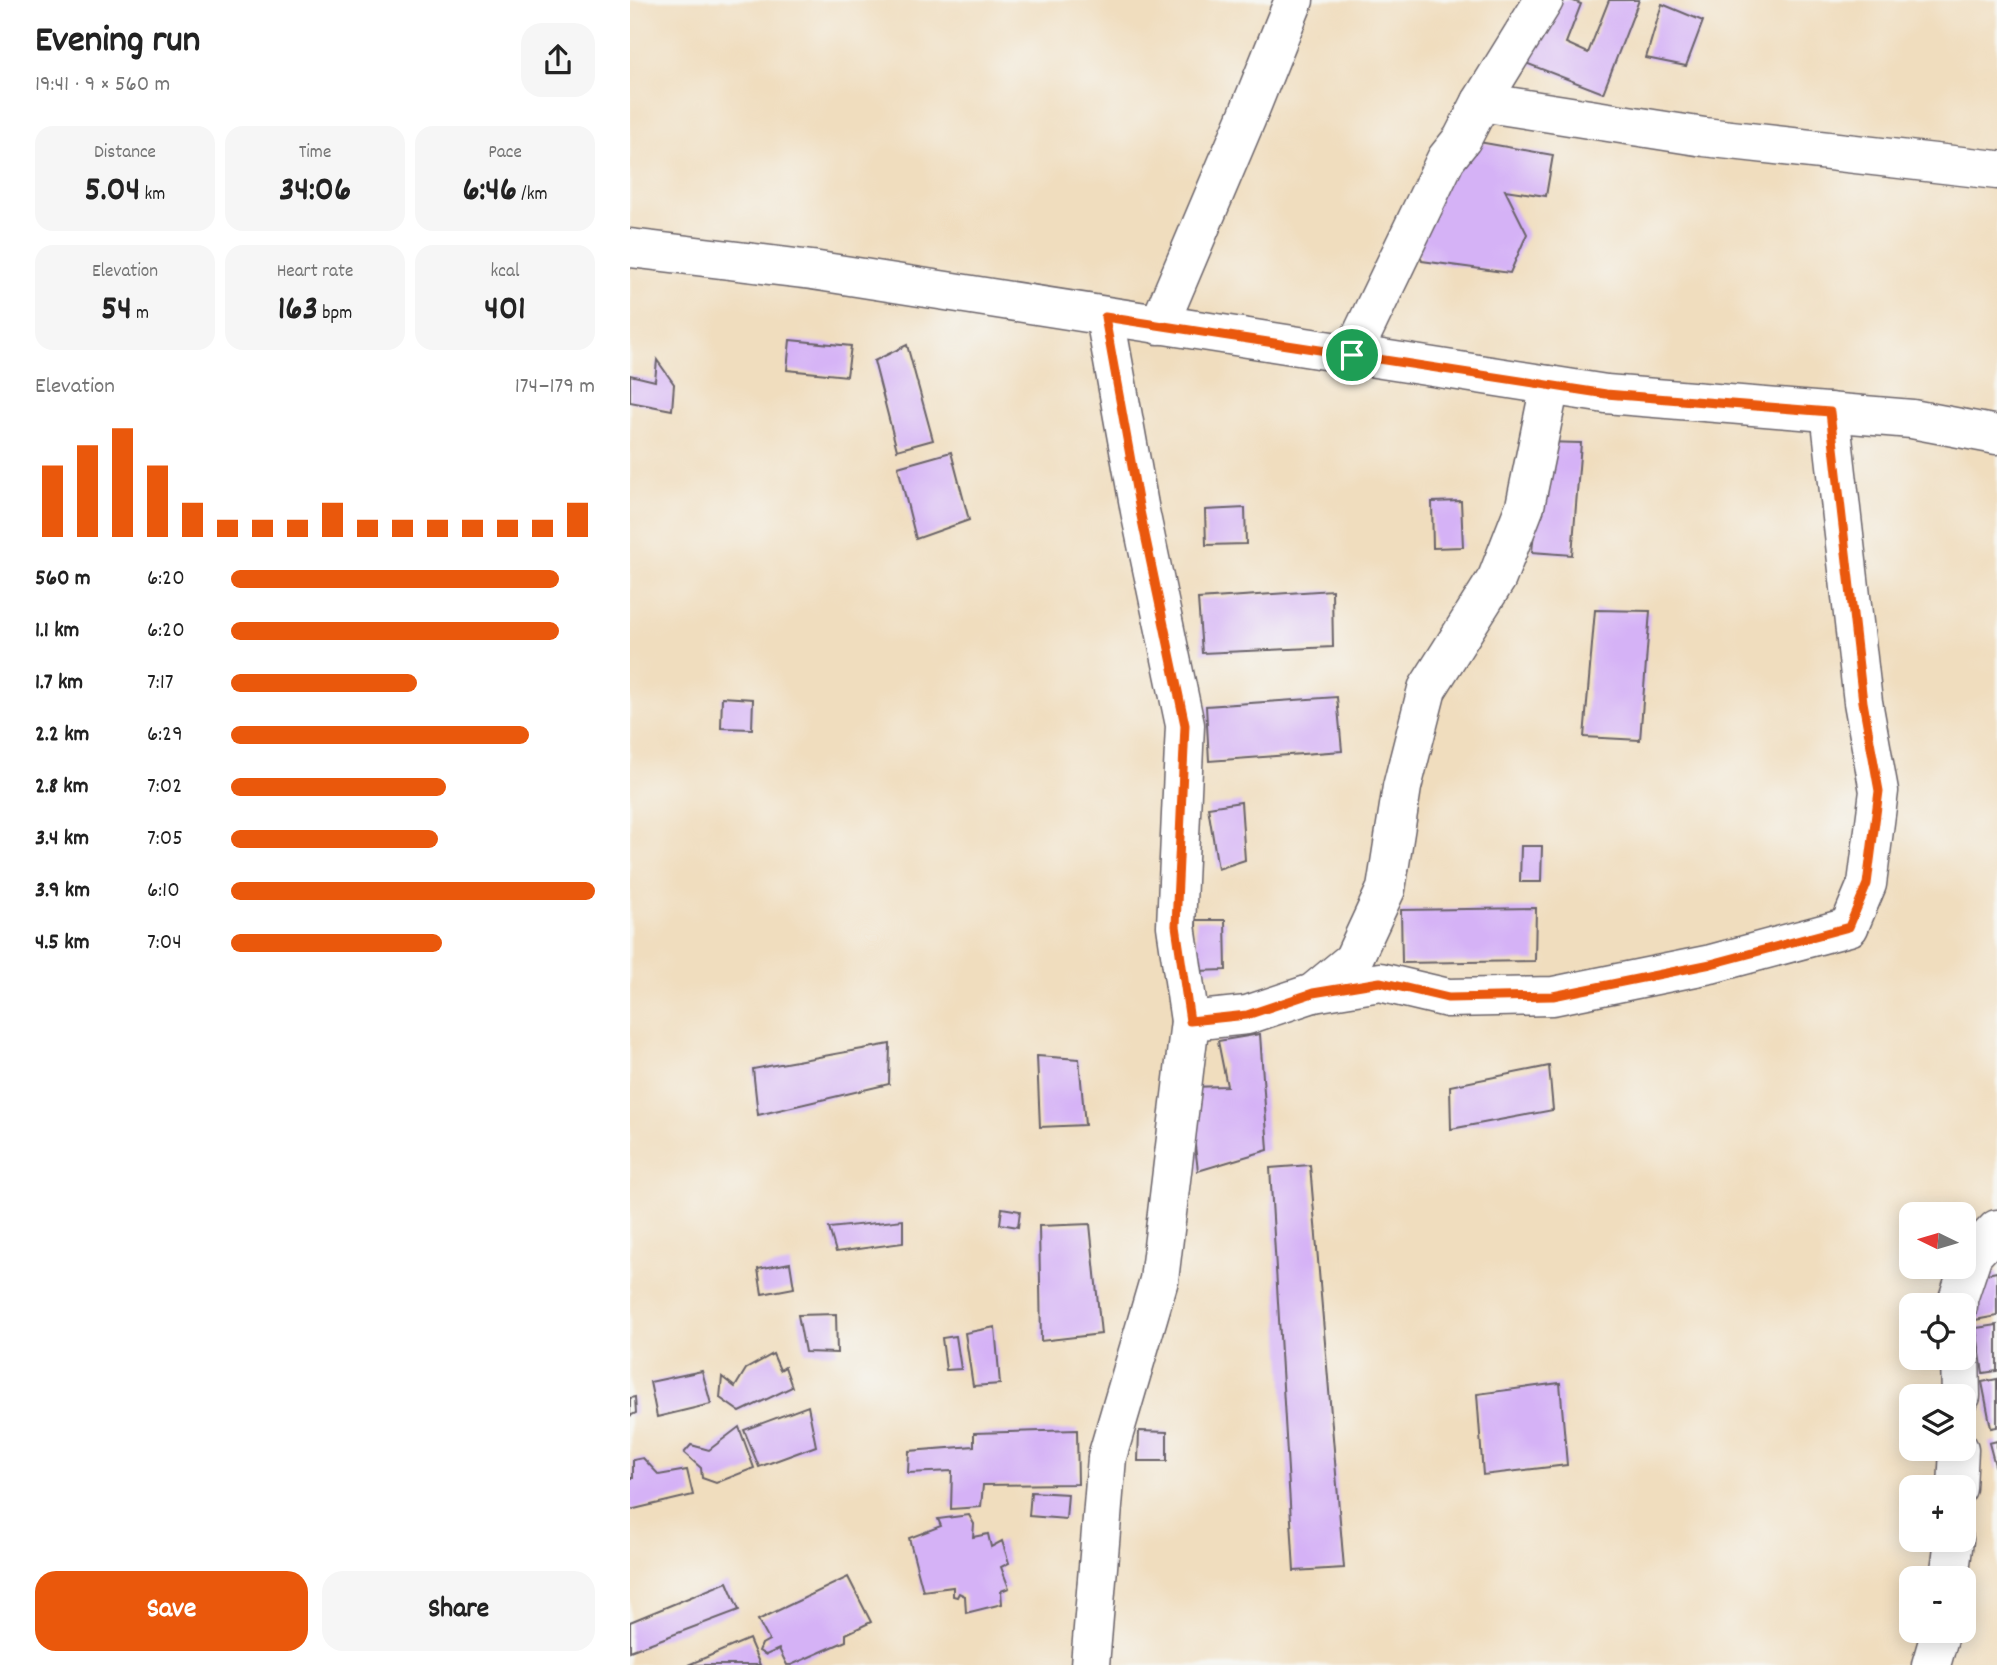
<!DOCTYPE html>
<meta charset="utf-8">
<style>
:root{--surface:#fff;--page:#f6f6f6;--text:#222;--muted:#767676;--accent:#ea580c}
body{margin:0;font-family:Dekko,sans-serif;background:var(--page);color:var(--text);height:100vh;display:flex;flex-direction:column;font-size:26px;white-space:nowrap}
*{box-sizing:border-box;margin:0}
p{font-size:23px;color:var(--muted)}
.icon{flex:none;width:38px;height:38px;fill:none;stroke:currentColor;stroke-width:2;stroke-linecap:round;stroke-linejoin:round}
.map{position:relative;flex:1;overflow:hidden}
.sheet{display:flex;flex-direction:column;background:var(--surface);width:630px}
.sheet>*{flex:none}
.needle{width:46px;rotate:275deg}
.buttons{position:absolute;left:1269px;top:1202px;display:grid;gap:14px}
.buttons a{display:grid;place-items:center;width:77px;height:77px;border-radius:14px;background:var(--surface);box-shadow:0 4px 18px #0003;font-size:35px}
.pin{position:absolute;display:grid;place-items:center;width:60px;height:60px;color:#fff;margin:-30px;border:4px solid #fff;border-radius:50%;box-shadow:0 2px 7px #0007}
.round{display:grid;place-items:center;flex:none;width:74px;height:74px;border-radius:21px;background:var(--page)}
.summary{display:flex;align-items:center;justify-content:space-between;height:119px;padding:0 35px}
h1{font-size:38px;font-weight:700;line-height:52px}
.figures{display:grid;grid-template-columns:repeat(3,1fr);gap:10px;height:119px;padding:7px 35px}
.figures div{display:grid;align-content:center;border-radius:18px;background:var(--page);text-align:center}
.figures b{font-size:35px;font-weight:700}
.figures small{font-size:19px;font-weight:400}
.figures p{font-size:19px}
.chart{height:196px;padding:14px 35px}
.chart p{display:flex;justify-content:space-between}
.chart svg{width:100%;height:126px;margin-top:7px;stroke:var(--accent);stroke-width:6}
.primary-button{display:flex;gap:14px;margin-top:auto;padding:14px 35px}
.primary-button a{flex:1;height:80px;border-radius:21px;background:var(--accent);color:#fff;font-size:28px;font-weight:700;line-height:80px;text-align:center}
.primary-button a+a{background:var(--page);color:var(--text)}
ul{padding:0 35px;list-style:none;font-size:23px}
li{display:grid;grid-template-columns:112px 84px 1fr;align-items:center;height:52px}
li i{height:18px;border-radius:9px;background:var(--accent)}
main{display:flex;flex:1;min-height:0}
.map>svg:first-child{display:block}
.building{fill:#d5b2f6}
.lines{fill:none;stroke-linecap:round;stroke-linejoin:round}
.minor-casing{stroke:#6a6369;stroke-width:41}
.minor{stroke:#fff;stroke-width:38}
.route-casing{stroke:#fff;stroke-width:14}
.route{stroke:#ea580c;stroke-width:9}
</style>
<main>
<section class="sheet">
<div class="summary"><div><h1>Evening run</h1><p>19:41 · 9 × 560 m</p></div><a class="round"><svg class="icon" aria-label="share" viewBox="0 0 24 24"><path d="M12 15V3M7 8l5-5 5 5M5 13v7h14v-7"/></svg></a></div>
<div class="figures">
<div><p>Distance</p><b>5.04<small> km</small></b></div>
<div><p>Time</p><b>34:06</b></div>
<div><p>Pace</p><b>6:46<small> /km</small></b></div>
</div>
<div class="figures">
<div><p>Elevation</p><b>54<small> m</small></b></div>
<div><p>Heart rate</p><b>163<small> bpm</small></b></div>
<div><p>kcal</p><b>401</b></div>
</div>
<div class="chart"><p><span>Elevation</span>174–179 m</p>
<svg viewBox="0 0 160 44" preserveAspectRatio="none"><path d="M5 44V19M15 44V12M25 44V6M35 44V19M45 44V32M55 44V38M65 44V38M75 44V38M85 44V32M95 44V38M105 44V38M115 44V38M125 44V38M135 44V38M145 44V38M155 44V32"/></svg>
</div>
<ul>
<li><b>560 m</b>6:20<i style="width:90%"></i></li>
<li><b>1.1 km</b>6:20<i style="width:90%"></i></li>
<li><b>1.7 km</b>7:17<i style="width:51%"></i></li>
<li><b>2.2 km</b>6:29<i style="width:82%"></i></li>
<li><b>2.8 km</b>7:02<i style="width:59%"></i></li>
<li><b>3.4 km</b>7:05<i style="width:57%"></i></li>
<li><b>3.9 km</b>6:10<i style="width:100%"></i></li>
<li><b>4.5 km</b>7:04<i style="width:58%"></i></li>
</ul>
<div class="primary-button"><a>Save</a><a>Share</a></div>
</section>
<div class="map">
<svg width="1367" height="1665" viewBox="0 0 1367 1665">
<rect width="100%" height="100%" fill="#f6f6f2"/>
<filter id="ink" filterUnits="userSpaceOnUse"><feTurbulence type="fractalNoise" baseFrequency=".0143" numOctaves="2"/><feDisplacementMap in="SourceGraphic" scale="14" xChannelSelector="R" yChannelSelector="G"/><feConvolveMatrix kernelMatrix="1 2 1 2 8 2 1 2 1" color-interpolation-filters="sRGB"/></filter>
<filter id="wash" filterUnits="userSpaceOnUse"><feTurbulence type="fractalNoise" baseFrequency=".00686" numOctaves="4" result="noise"/><feDisplacementMap in="SourceGraphic" scale="28" xChannelSelector="R" yChannelSelector="G"/><feGaussianBlur stdDeviation="1.57" result="paint"/><feColorMatrix in="noise" values="0 0 0 0 0 0 0 0 0 0 0 0 0 0 0 0 0 1.4 0 .05"/><feComposite in="paint" operator="in"/></filter>
<g filter="url(#wash)">
<rect width="100%" height="100%" fill="#f0ddbe"/>
<g id="blocks">
<g class="building">
<path d="M917,0H941L951,4L936,43L958,53L979,0H1009L973,93L893,62Z"/>
<path d="M1032,4L1073,21L1056,66L1016,58Z"/>
<path d="M832,139L923,155L916,196L875,190L897,234L880,273L792,261L786,248Z"/>
<path d="M160,340L221,346L217,376L157,370Z"/>
<path d="M277,345L303,440L267,450L244,361Z"/>
<path d="M27,360L44,384L42,410L0,402V375L25,381Z"/>
<path d="M913,442L951,443L942,555L902,552Z"/>
<path d="M321,452L339,520L286,539L268,467Z"/>
<path d="M831,501L833,547L803,548L802,502Z"/>
<path d="M615,508L616,544L576,545L575,510Z"/>
<path d="M702,590L703,647L572,653L568,599Z"/>
<path d="M965,610L1020,611L1010,740L954,737Z"/>
<path d="M92,697L123,699L122,729L91,728Z"/>
<path d="M707,697L712,751L579,761L576,706Z"/>
<path d="M611,802L615,860L588,869L578,807Z"/>
<path d="M891,846H912L911,882H890Z"/>
<path d="M906,908L905,961L772,963L771,910Z"/>
<path d="M566,920H595L596,970L567,971Z"/>
<path d="M630,1034L638,1150L568,1171L558,1087L597,1086L588,1041Z"/>
<path d="M260,1044L259,1084L128,1115L123,1069Z"/>
<path d="M407,1056L449,1059L455,1125L410,1127Z"/>
<path d="M919,1066L923,1110L821,1129L820,1086Z"/>
<path d="M680,1165L714,1568L664,1571L640,1168Z"/>
<path d="M372,1208L390,1211L388,1227L370,1224Z"/>
<path d="M273,1220V1243L206,1252L199,1228Z"/>
<path d="M460,1224L471,1334L411,1341L409,1226Z"/>
<path d="M160,1263L164,1288L132,1294L128,1269Z"/>
<path d="M1367,1272V1316L1345,1320L1340,1277Z"/>
<path d="M206,1314L207,1353L175,1352L168,1315Z"/>
<path d="M1367,1325V1371L1353,1373L1346,1328Z"/>
<path d="M365,1327L370,1384L343,1386L335,1333Z"/>
<path d="M326,1336L331,1369L316,1370L312,1338Z"/>
<path d="M143,1354L150,1370L155,1367L162,1387L110,1412L90,1398L92,1377L105,1387L116,1369Z"/>
<path d="M72,1371L81,1404L27,1417L20,1382Z"/>
<path d="M1367,1379V1427L1361,1428L1352,1382Z"/>
<path d="M930,1383L937,1465L853,1475L847,1394Z"/>
<path d="M5,1397L6,1413L0,1416V1398Z"/>
<path d="M178,1406L186,1446L129,1467L114,1430Z"/>
<path d="M109,1427L124,1468L86,1483L72,1478L71,1468L54,1453L61,1445L79,1450Z"/>
<path d="M447,1430L448,1484L353,1485L351,1507L321,1509L322,1471L278,1473L279,1451L344,1446V1433Z"/>
<path d="M509,1431L537,1432V1461H508Z"/>
<path d="M1367,1441V1469H1366L1359,1443Z"/>
<path d="M13,1458L29,1475L57,1470L63,1495L0,1510V1478H3V1460Z"/>
<path d="M401,1492L438,1494L436,1519L399,1516Z"/>
<path d="M339,1515L344,1524L343,1537L358,1534L361,1547L372,1541L379,1563L371,1567L379,1588L371,1591L372,1604L336,1613L335,1596L329,1593L327,1597L323,1596V1587L293,1591L279,1538L311,1526L308,1519Z"/>
<path d="M218,1577L241,1622L216,1634V1641L161,1665H157L149,1649L136,1655L129,1651L132,1644L139,1640L128,1620Z"/>
<path d="M97,1582L109,1610L0,1651V1622Z"/>
<path d="M119,1639L130,1665H58Z"/>
</g>
</g>
</g>
<g filter="url(#ink)">
<use href="#blocks" fill-opacity="0" stroke="#6a6369" stroke-width="2"/>
<g class="lines">
<g class="minor-casing">
<g id="minor">
<path d="M851,102L1074,137L1367,170"/>
<path d="M0,248L182,270L976,394L1282,419L1367,435"/>
<path d="M529,325L617,117L664,0"/>
<path d="M722,355L816,159L832,139L851,102L914,0"/>
<path d="M683,993L750,982L818,998L923,996L1081,964L1219,927L1237,884L1249,791L1233,702L1200,412"/>
<path d="M560,1021L617,1015L683,993L723,960L756,889L772,787L797,689L867,578L895,506L920,385"/>
<path d="M1328,1306V1299L1343,1254L1367,1229"/>
<path d="M1330,1358L1331,1396"/>
<path d="M1327,1488L1329,1449"/>
<path d="M1319,1578L1324,1540"/>
<path d="M460,1665L477,1457L529,1280L560,1021L546,926L555,725L510,511L475,317"/>
<path d="M1301,1665L1311,1631"/>
</g>
</g>
<use href="#minor" class="minor"/>
</g>
</g>
<g class="lines" filter="url(#ink)">
<g class="route-casing">
<path id="route" d="M475,317L976,394L1200,412L1233,702L1249,791L1237,884L1219,927L1081,964L923,996L818,998L750,982L683,993L617,1015L560,1021L546,926L555,725L510,511Z"/>
</g>
<use href="#route" class="route"/>
</g>
</svg>
<div class="buttons">
<a><svg class="needle" viewBox="-14 -14 28 28"><path d="M0-13l5 13h-10z" fill="#e53935"/><path d="M0 13l5-13h-10z" fill="#767676"/></svg></a>
<a><svg class="icon" aria-label="locate" viewBox="0 0 24 24"><circle cx="12" cy="12" r="6"/><path d="M12 2v4M12 18v4M2 12h4M18 12h4"/></svg></a>
<a><svg class="icon" aria-label="layers" viewBox="0 0 24 24"><path d="M12 4l9 5-9 5-9-5zM3 14l9 5 9-5"/></svg></a>
<a>+</a>
<a>−</a>
</div>
<div class="pin" style="left:722px;top:355px;background:#1e9e55"><svg class="icon" aria-label="arrive" viewBox="0 0 24 24"><path d="M6 21V4h12l-3 4 3 4H6"/></svg></div>
</div>
</main>
